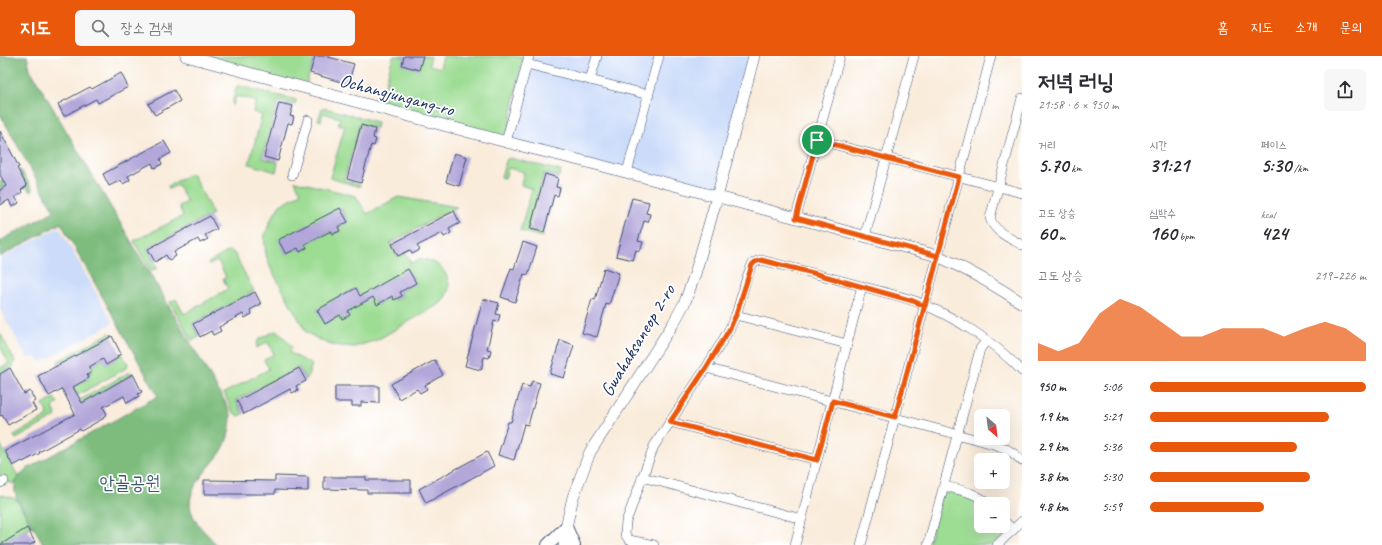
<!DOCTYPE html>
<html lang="ko">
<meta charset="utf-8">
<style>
:root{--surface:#fff;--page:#f7f7f7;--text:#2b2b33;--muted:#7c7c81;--accent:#ea580c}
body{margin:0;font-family:Caveat,"Poor Story",sans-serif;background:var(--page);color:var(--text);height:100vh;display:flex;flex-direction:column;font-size:15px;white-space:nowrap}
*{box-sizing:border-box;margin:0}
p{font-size:13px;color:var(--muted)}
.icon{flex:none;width:22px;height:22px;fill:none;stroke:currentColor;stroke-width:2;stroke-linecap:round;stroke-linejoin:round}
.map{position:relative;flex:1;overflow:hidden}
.details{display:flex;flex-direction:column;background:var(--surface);width:360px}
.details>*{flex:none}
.needle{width:26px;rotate:152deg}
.tools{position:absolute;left:974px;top:353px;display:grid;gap:8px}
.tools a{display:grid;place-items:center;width:36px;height:36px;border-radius:6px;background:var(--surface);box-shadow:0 4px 16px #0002;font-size:20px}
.pin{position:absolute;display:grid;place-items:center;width:34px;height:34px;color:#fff;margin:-17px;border:2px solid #fff;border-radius:50%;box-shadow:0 1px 4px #0007}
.round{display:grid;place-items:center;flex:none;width:42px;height:42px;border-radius:6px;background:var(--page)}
.overview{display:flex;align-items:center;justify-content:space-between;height:68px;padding:0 16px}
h1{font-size:22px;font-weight:700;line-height:30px}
.metrics{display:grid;grid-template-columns:repeat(3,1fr);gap:6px;height:68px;padding:4px 16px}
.metrics div{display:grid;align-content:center}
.metrics b{font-size:20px;font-weight:700}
.metrics small{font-size:11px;font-weight:400}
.metrics p{font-size:11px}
.chart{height:112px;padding:8px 16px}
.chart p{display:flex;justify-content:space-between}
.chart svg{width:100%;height:72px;margin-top:4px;fill:var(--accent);opacity:.7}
ul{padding:0 16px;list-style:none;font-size:13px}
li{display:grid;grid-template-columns:64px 48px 1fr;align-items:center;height:30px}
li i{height:10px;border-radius:5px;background:var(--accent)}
header{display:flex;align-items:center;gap:24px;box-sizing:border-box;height:56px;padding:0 20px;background:var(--accent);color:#fff}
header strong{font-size:19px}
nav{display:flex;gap:22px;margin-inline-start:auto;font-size:14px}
.search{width:280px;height:36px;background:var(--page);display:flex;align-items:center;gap:10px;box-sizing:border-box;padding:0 14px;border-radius:6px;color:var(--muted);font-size:15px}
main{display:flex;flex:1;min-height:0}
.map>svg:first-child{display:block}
.built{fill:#cbdbf9}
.green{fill:#9cdc93;stroke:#5c8678;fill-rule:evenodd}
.forest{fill:#7dbc7d;stroke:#4c766e}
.building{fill:#b3a7da}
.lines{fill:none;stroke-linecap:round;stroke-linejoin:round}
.minor-casing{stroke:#3c4b71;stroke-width:10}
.tertiary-casing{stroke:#3c4b71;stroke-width:12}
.secondary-casing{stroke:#3c4b71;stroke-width:14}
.minor{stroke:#fff;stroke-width:9}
.tertiary{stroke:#fff;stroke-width:11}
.secondary{stroke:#fff;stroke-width:12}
.route-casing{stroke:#fff;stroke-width:8}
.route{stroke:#ea580c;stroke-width:5}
.labels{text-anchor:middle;stroke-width:3.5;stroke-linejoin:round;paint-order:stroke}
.street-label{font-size:19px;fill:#1b2f5e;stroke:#fff}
.park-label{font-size:19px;fill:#3b5a6b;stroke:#fff}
</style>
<header>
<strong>지도</strong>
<div class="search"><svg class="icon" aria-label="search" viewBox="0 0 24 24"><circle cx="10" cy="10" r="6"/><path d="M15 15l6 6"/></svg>장소 검색</div>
<nav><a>홈</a><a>지도</a><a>소개</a><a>문의</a></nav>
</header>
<main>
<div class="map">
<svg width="1022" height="489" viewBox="0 0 1022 489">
<rect width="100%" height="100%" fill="#fff"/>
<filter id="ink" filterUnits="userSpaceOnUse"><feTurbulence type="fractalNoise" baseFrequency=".025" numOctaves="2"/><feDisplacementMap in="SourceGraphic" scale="8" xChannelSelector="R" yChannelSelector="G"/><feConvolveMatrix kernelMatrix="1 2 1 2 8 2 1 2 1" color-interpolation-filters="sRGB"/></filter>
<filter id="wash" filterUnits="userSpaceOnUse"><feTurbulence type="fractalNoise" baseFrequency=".012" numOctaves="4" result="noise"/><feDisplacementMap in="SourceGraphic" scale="16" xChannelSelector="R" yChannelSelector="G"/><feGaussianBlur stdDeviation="0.9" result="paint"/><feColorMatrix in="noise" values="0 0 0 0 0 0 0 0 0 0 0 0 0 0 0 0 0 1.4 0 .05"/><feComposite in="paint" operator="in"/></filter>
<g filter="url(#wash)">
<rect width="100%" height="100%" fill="#f9ecdb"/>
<g class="built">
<path d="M529,0H755L717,141L506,86Z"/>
<path d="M59,171L113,267L42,306L35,301L27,302L0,253V203Z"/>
</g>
<g class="green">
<path d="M186,0H315L305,32Z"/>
<path d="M393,0H431L429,9L440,12L443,0H523L506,86L379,51Z"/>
<path d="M237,30H240L296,44L295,49L278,45L262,102L278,106L276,116L249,108L262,59L253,56L256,45L236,40L233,50L232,47Z"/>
<path d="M322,52H325L377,66L376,72L360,68L344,124L360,129L359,131L330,122L345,70L338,68L340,62L323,57L321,65L318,64Z"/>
<path d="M510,102L561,115L559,121L544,117L528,173L544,178L543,181L520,175L532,133L521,129L524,116L508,112L505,122L501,121L506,105L507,103Z"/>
<path d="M192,117L213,158L147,192L157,212L151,215L134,185L183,160L179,150L187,146L178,129L169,133L168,130Z"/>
<path d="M295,125L356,140L367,158L398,141L457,151L390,187L398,201L406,197L411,207C414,206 417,204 420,204C435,202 448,215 449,229C449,236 445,242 441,247L377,284L354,291L331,289L318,283L306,276L270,211L266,198L264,182L271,163L280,149L301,137ZM341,152L348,166L338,171L340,175L333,178L331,175L305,188L307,192L300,195L298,192L286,198L279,184ZM408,214L416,227L400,236L402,240L394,244L392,241L377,249L369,235ZM356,232L348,255L342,263L340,259L325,268L317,254Z"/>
<path d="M229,195L234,197L254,235L192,268L199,281L192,285L170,246L176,243L184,258L228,233L223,223L226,221L218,205L209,209L208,207Z"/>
<path d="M275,275L280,277L292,291L289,296L312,309L306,324L299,311L236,344L243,358L239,360L233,356L224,337L269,313L264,304L274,298L268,286L256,292L258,284Z"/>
<path d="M0,277L15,305L13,311L0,318V312L9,307L0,290Z"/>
<path d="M110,277L112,280L59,309L58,305Z"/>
<path d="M122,297L128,308L126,312L78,339L73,331L89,322L87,319L92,316L89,311L103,303L107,308L118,302L117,300Z"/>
<path d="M128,317H132L133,318L82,347L80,344Z"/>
<path d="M54,342L58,347L53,352L56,358L55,361L16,383L15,382L14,379L47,361L48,358L43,349Z"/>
<path d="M0,388L18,420L15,428L4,425L0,418Z"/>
<path d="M944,430L988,448H981V470H1003L1013,474L997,489H928Z"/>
<path d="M3,439L16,443L32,470L0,488V440Z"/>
</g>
<g class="forest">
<path d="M0,0H27L30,13L227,349C228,352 231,356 231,360C231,372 227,389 219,399C208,413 183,436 192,457C196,469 208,479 217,489H44L17,443C12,430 16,423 25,414L158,340L61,167L0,201V185L54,155L0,58Z"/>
<path d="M19,114H21L23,117L33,134L31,136L29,135L22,122L0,134V125Z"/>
</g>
<g id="blocks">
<g class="building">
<path d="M315,0H325L354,8L348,28L310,17Z"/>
<path d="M404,0H423L419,14L402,9Z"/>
<path d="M121,17L128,31L98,47L96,43L64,60L58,48L90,31L92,33Z"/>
<path d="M174,34L180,45L155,59L148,48Z"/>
<path d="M279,47L293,50L290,60L294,61L292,68L288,67L278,105L264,101Z"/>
<path d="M361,69L375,73L373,82L376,83L374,90L371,89L361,127L347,123Z"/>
<path d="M0,75L19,111L17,112L27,130L21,134L22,137L15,141L19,147L12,151L9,144L0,149V134L6,130L0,119Z"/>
<path d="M164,85L171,97L160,103L162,108L154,112L152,107L128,120L130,124L123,128L121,124L109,130L103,118Z"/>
<path d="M454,97L467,101L459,130L446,126Z"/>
<path d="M545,118L558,122L556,131L560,132L558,140L554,139L544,176L530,173Z"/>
<path d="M632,142L649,146L646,157L650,158L648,166L644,165L638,185L643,186L640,195L636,194L633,204L616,200Z"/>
<path d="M340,152L348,166L338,171L340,175L333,178L331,175L305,188L307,192L300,196L298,192L286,198L278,184Z"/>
<path d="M454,155L460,167L449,173L451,177L444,181L442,177L417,190L420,194L412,198L410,194L398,200L392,188Z"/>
<path d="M210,160L217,173L205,179L208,183L200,187L198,183L174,196L176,200L169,204L166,199L155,206L148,193Z"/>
<path d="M523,186L537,191L528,219L524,218L515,246L501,241L511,212L514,213Z"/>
<path d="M604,212L619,217L609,249L606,248L597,281L582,277L592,243L595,244Z"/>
<path d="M408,213L416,227L400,236L402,240L394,244L392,240L377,249L373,241L348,255L350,259L342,263L340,259L325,268L317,254L356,232L360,240Z"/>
<path d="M255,236L261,248L250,254L252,258L245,262L243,258L219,271L221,275L213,279L211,275L200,281L193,268Z"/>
<path d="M483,243L499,247L496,258L500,259L498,266L494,265L487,293L491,294L489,302L484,301L481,314L465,310Z"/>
<path d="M112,280L121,298L117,300L118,302L106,309L103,303L89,311L92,316L87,319L89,322L73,331L82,347L133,318L142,336L138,338L139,340L127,347L124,340L103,351L107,358L103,361L104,362L81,375L80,373L39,396L40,397L23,406L22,405L13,410L5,395L75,358L62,333L49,340L38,320Z"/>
<path d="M560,284L574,289L564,322L550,318Z"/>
<path d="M435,304L443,319L425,329L427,333L420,337L417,333L399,343L391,328Z"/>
<path d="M10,312L24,338L30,335L35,345L32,347L36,354L8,369L2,359L0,360V318Z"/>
<path d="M299,312L306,325L296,330L298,334L292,337L290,333L244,358L237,345Z"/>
<path d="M532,325L540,327L528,369L524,368L514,404L498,399L508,366H511L522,329L530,331Z"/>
<path d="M335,330H379V347L361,346V350H352V346H335Z"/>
<path d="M487,396L494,410L426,447L419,433Z"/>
<path d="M275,420L308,421V435L275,434V438H204V424L275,425Z"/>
<path d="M324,421H366V424H411V437H367V434L324,433Z"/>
<path d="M27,472L35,486L30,489H0Z"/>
</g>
</g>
</g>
<g filter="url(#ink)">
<use href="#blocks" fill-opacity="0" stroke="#3c4b71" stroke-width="1"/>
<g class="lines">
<g class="minor-casing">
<g id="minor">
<path d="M527,8L649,39"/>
<path d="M590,24L597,0"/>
<path d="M1022,42L990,162C995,177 1010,182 1022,189"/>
<path d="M817,84L1022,137"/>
<path d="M506,86L529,0"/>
<path d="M627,116L659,0"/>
<path d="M292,119L308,64"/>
<path d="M796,161L840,0"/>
<path d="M865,180L914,0"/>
<path d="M736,259L847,288"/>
<path d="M706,312L971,382C992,388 1007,389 1022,405"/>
<path d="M670,366L817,404"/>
<path d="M642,421L802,463"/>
<path d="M0,427L4,425"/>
<path d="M944,430C960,434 976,436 988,448"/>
<path d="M1003,464L1013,474"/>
<path d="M654,489L629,484L625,478L626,466L654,390L706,312L729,274L736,259L747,221L752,209L755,206L761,204C797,213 832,222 868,232C883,236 900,240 915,245C954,260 993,285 1022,315"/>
<path d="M795,489L862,230"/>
<path d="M861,489L991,0"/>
<path d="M928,489L980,293L986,285"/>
<path d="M997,489L1022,465"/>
</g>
</g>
<g class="tertiary-casing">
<g id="tertiary">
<path d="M186,0L518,89L599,109L938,200C968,214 995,229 1022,247"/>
<path d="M564,489L566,471L573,441L590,396L673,268L685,246L695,218L717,141L754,0"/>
</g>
</g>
<g class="secondary-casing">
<path id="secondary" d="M548,489L566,471L574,489"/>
</g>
<use href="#minor" class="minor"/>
<use href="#tertiary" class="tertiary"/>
<use href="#secondary" class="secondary"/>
</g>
</g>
<g class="lines" filter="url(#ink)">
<g class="route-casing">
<path id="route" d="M817,84L796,162L938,200L925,250L913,245L817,218L761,204L755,206L752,209L736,259L729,274L706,312L670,366L817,404L833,345L895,361C917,281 938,201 959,121L817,84"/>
</g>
<use href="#route" class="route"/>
</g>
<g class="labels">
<g class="street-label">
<text transform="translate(397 38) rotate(15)" y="7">Ochangjungang-ro</text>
<text transform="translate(637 284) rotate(-59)" y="7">Gwahaksaneop 2-ro</text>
</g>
<g class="park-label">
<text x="130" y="433">안골공원</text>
</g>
</g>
</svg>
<div class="tools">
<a><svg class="needle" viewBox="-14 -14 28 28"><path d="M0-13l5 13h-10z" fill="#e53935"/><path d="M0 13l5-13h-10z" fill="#7c7c81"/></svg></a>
<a>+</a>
<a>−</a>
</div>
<div class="pin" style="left:817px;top:84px;background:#1e9e55"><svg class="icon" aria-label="arrive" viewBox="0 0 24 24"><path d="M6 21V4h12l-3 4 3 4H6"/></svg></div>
</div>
<section class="details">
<div class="overview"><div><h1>저녁 러닝</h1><p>21:58 · 6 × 950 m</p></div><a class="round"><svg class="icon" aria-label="share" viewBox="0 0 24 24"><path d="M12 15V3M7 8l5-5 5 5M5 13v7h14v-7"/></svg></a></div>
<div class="metrics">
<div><p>거리</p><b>5.70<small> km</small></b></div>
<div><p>시간</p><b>31:21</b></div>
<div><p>페이스</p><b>5:30<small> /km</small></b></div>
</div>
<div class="metrics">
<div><p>고도 상승</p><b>60<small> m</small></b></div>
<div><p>심박수</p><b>160<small> bpm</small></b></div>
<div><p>kcal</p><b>424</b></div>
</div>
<div class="chart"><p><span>고도 상승</span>219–226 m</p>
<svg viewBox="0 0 160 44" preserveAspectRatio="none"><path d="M0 44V33L10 38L20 33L30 15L40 6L50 11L60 20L70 29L80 29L90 24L100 24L110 24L120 29L130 24L140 20L150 24L160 33V44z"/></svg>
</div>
<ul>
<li><b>950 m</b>5:06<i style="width:100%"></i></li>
<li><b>1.9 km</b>5:21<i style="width:83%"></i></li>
<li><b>2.9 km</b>5:36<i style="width:68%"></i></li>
<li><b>3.8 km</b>5:30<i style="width:74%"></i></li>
<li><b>4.8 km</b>5:59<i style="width:53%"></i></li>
</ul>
</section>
</main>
